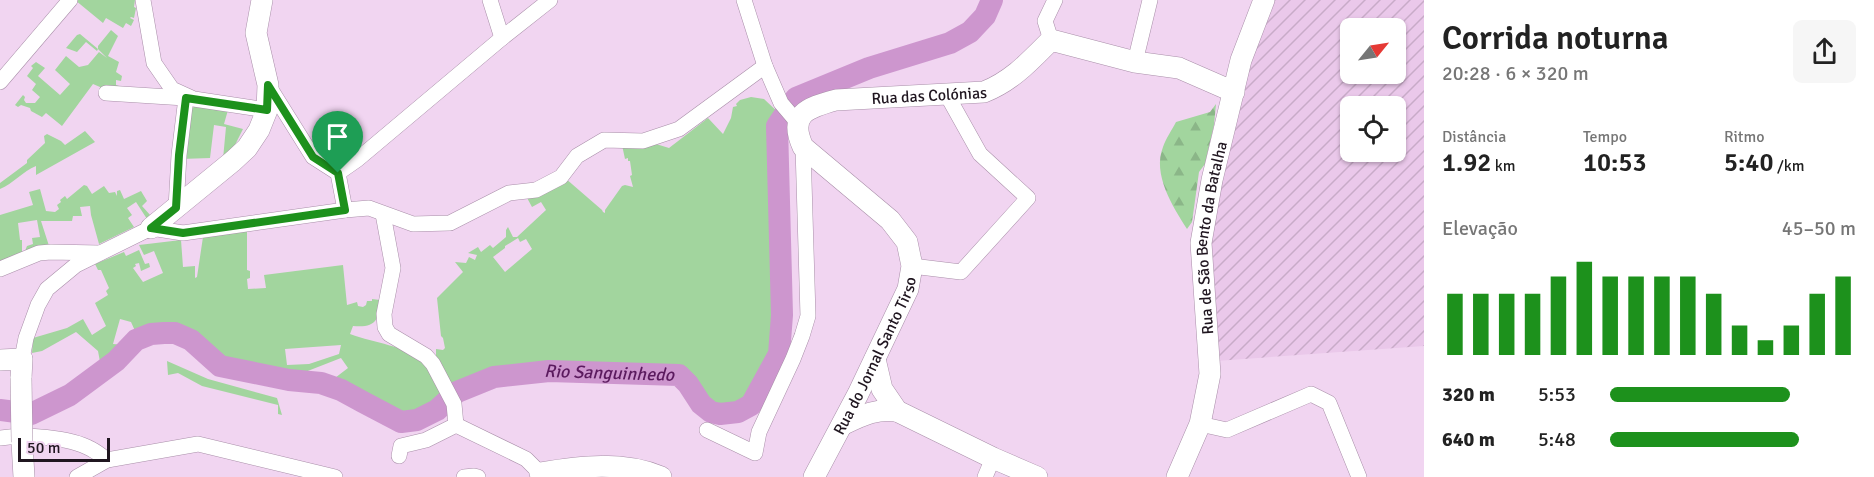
<!DOCTYPE html>
<html lang="pt">
<meta charset="utf-8">
<style>
:root{--surface:#fff;--page:#f6f6f6;--text:#222;--muted:#767676;--accent:#1d911c}
body{margin:0;font-family:Signika,sans-serif;background:var(--page);color:var(--text);height:100vh;display:flex;flex-direction:column;font-size:22px;white-space:nowrap}
*{box-sizing:border-box;margin:0}
p{font-size:20px;color:var(--muted)}
.icon{flex:none;width:33px;height:33px;fill:none;stroke:currentColor;stroke-width:2;stroke-linecap:round;stroke-linejoin:round}
.map{position:relative;flex:1;overflow:hidden}
.drawer{display:flex;flex-direction:column;background:var(--surface);width:450px}
.drawer>*{flex:none}
.needle{width:39px;rotate:60deg}
.buttons{position:absolute;left:1340px;top:18px;display:grid;gap:12px}
.buttons a{display:grid;place-items:center;width:66px;height:66px;border-radius:9px;background:var(--surface);box-shadow:0 2px 4px #0004;font-size:30px}
.scale{position:absolute;left:18px;bottom:15px;width:92px;box-sizing:border-box;padding-left:6px;border:3px solid #201620;border-top:0;font-size:16px;line-height:21px;white-space:nowrap;color:#201620;-webkit-text-stroke:4px #f1d5f1;paint-order:stroke}
.pin{position:absolute;display:grid;place-items:center;width:51px;height:51px;color:#fff;margin:-62px -26px;border-radius:50% 50% 50% 0;rotate:-45deg;box-shadow:0 0 6px #0007}
.pin .icon{rotate:45deg}
.round{display:grid;place-items:center;flex:none;width:63px;height:63px;border-radius:9px;background:var(--page)}
.summary{display:flex;align-items:center;justify-content:space-between;height:102px;padding:0 18px}
h1{font-size:33px;font-weight:600;line-height:45px}
.figures{display:grid;grid-template-columns:repeat(3,1fr);gap:9px;height:102px;padding:6px 18px}
.figures div{display:grid;align-content:center}
.figures b{font-size:26px;font-weight:600}
.figures small{font-size:16px;font-weight:400}
.figures p{font-size:16px}
.chart{height:168px;padding:12px 18px}
.chart p{display:flex;justify-content:space-between}
.chart svg{width:100%;height:108px;margin-top:6px;stroke:var(--accent);stroke-width:6}
ul{padding:0 18px;list-style:none;font-size:20px}
li{display:grid;grid-template-columns:96px 72px 1fr;align-items:center;height:45px}
li i{height:15px;border-radius:8px;background:var(--accent)}
main{display:flex;flex:1;min-height:0}
.map>svg:first-child{display:block}
.industrial{fill:url(#industrial-furrows);fill-rule:evenodd}
.grass{fill:#a2d59e;fill-rule:evenodd}
.forest{fill:url(#forest-firs)}
.lines{fill:none;stroke-linecap:round;stroke-linejoin:round}
.river{stroke:#cd96ce;stroke-width:22}
.street-casing{stroke:#a98fa9;stroke-width:16}
.secondary-casing{stroke:#a98fa9;stroke-width:22}
.street{stroke:#fff;stroke-width:15}
.secondary{stroke:#fff;stroke-width:21}
.secondary-bridge-casing{stroke:#a98fa9;stroke-width:22;stroke-linecap:butt}
.secondary-bridge{stroke:#fff;stroke-width:21}
.route-casing{stroke:#fff;stroke-width:12}
.route{stroke:#1d911c;stroke-width:8}
.labels{text-anchor:middle;stroke-width:4.5;stroke-linejoin:round;paint-order:stroke}
.street-label{font-size:16px;fill:#201620;stroke:#f1d5f1}
.water-label{font-size:18px;font-style:italic;fill:#5b1a5e;stroke:#f1d5f1}
</style>
<main>
<div class="map">
<svg width="1424" height="477" viewBox="0 0 1424 477">
<defs>
<pattern id="industrial-furrows" width="10" height="10" patternUnits="userSpaceOnUse" patternTransform="scale(1.5)"><rect width="10" height="10" fill="#eac8ea"/><path d="M-1 1l2-2M0 10L10 0M9 11l2-2" fill="none" stroke="#c8abc8"/></pattern>
<pattern id="forest-firs" width="22" height="20" patternUnits="userSpaceOnUse" patternTransform="scale(1.5)"><rect width="22" height="20" fill="#a2d59e"/><path d="M5 1l3.5 6h-7zM16 11l3.5 6h-7z" fill="#8bb688"/></pattern>
</defs>
<rect width="100%" height="100%" fill="#f1d5f1"/>
<path class="industrial" d="M1271,0H1424V346L1216,361L1209,239L1227,147L1258,33ZM1350,28H1395V74H1350ZM1350,106H1395V152H1350Z"/>
<g class="grass">
<path d="M75,0H135L134,7L136,8L134,18L131,17L130,18L134,20L131,26L126,23L123,28L106,18L103,23Z"/>
<path d="M111,30L118,36L108,56L119,62L116,72L122,76L121,81L116,80V85L119,86L121,93L100,89V87L93,84L62,126L46,113L42,117L31,111L30,108L21,105L18,107L15,105L23,95L25,97L24,100L26,103H35L40,97L32,90L36,84L27,76L33,68L31,66L36,62L45,68L38,76L60,95L70,84L55,70L66,56L79,67L88,65L99,52L107,58L98,49L97,51L86,42L77,52L66,48L77,35L80,34L98,49V46Z"/>
<path d="M751,97L764,99L781,115L775,128L778,315L776,355L752,398L740,408L723,411L714,410L704,403L690,383L680,372L549,368L493,375L453,392L436,360V349L443,350L445,348L443,338L441,336L437,298L463,272L455,262L466,263L469,257L475,260L477,255L468,253L478,247L481,252L490,245L493,248L506,237V230L508,227L513,237H517L546,210L541,202L532,207L526,196L565,178L602,210L603,212L605,213V210L622,186L625,185L633,187L630,176L632,175L630,161H628V158L625,159L622,145L656,144L669,148L708,118L723,134L731,118L733,107L737,106L736,104L740,100ZM518,238L520,242L526,239L532,249L505,272L493,257L505,248V246Z"/>
<path d="M196,106L228,110L224,124L243,129L233,149L223,159L226,127L214,125L210,158L181,159L190,109Z"/>
<path d="M85,131L95,142L36,175V166C23,171 13,184 0,189V183L27,163V160L45,143L44,136L47,134L61,141L65,145Z"/>
<path d="M84,185L87,186L92,194L104,186L109,193L115,192L117,196V191L120,190L124,199L141,191L147,201L142,206L151,216L147,219L136,202L127,208L132,215L128,218L134,227L99,244L91,215L90,206L80,207L82,216H73L72,221H41L50,249L25,251L27,246L33,244L32,238L40,237L37,220L18,223L20,240H22V251L24,256L0,265V215L33,205L29,192L40,189L46,211L55,212L59,209L57,205L61,202L60,200L65,196L67,199Z"/>
<path d="M247,230V270L250,271V278L247,279L248,289L266,288L264,275L343,265L347,305L357,302L358,306L363,307L366,305L367,301H372V299L380,300C379,320 376,328 353,326L350,334C376,344 403,344 424,363C432,370 439,390 445,400L436,408L417,417L401,419L365,401L344,388L325,381L292,377L221,362L202,345L172,329L156,328L136,333L131,322L120,319L113,344L124,345L119,353L101,367L98,351L76,332L42,351L32,353L33,338L67,328L83,319L92,335L106,326L95,303L108,295L106,291L109,288L101,270H98L95,264L124,252L126,256L139,250L145,264L149,263L150,267L141,271L139,263L135,264L136,266L133,268L143,282L163,273L154,251L144,255L139,245L181,240L183,267L195,266V278L197,277L203,237ZM341,345L339,354L309,364L287,365L285,349ZM341,358L348,368L331,381L300,374Z"/>
<path d="M167,361L208,379L277,398L282,415L278,414V405L202,386L178,373L168,375Z"/>
</g>
<path class="forest" d="M1216,104L1214,125L1205,164L1199,172L1192,222L1187,229C1173,207 1152,174 1163,147C1166,138 1172,130 1176,122L1210,112Z"/>
<g class="lines">
<path class="river" id="s1" d="M0,410L31,414L70,395L116,361L136,340L151,334L164,333H175L191,340L220,366L289,380L321,383L341,390L363,402L401,422L417,420L437,410L457,392L494,377L549,371L679,375L688,384L701,404L711,412L720,414L738,412L751,405L779,354L782,315L777,126L796,98L869,68L950,43L970,32L985,16L992,0"/>
<g class="street-casing">
<g id="street">
<path d="M143,0L154,63L172,89L194,99L267,110"/>
<path d="M490,0L502,38"/>
<path d="M744,0L765,66L781,103L798,123"/>
<path d="M1051,40L1045,21L1055,0"/>
<path d="M1135,62L1150,0"/>
<path d="M0,82L70,0"/>
<path d="M268,85L313,157L338,173L345,210L369,208L413,224L450,223L509,193L536,190L561,177L577,156L604,140L643,141L679,129L765,66"/>
<path d="M106,93L185,98"/>
<path d="M338,173L358,159L502,38L550,0"/>
<path d="M176,208L179,155L186,98"/>
<path d="M383,214L393,268L384,314L385,327L389,334L426,356L433,364L454,404L456,425"/>
<path d="M912,266L961,272L1028,198L980,154L947,95"/>
<path d="M0,269L39,253L51,252L99,253"/>
<path d="M22,359L26,338L38,305L47,289L76,265L151,228L183,233L345,210"/>
<path d="M1200,424L1227,430L1311,394L1329,403L1359,477"/>
<path d="M456,425L526,459L540,473"/>
<path d="M707,430L755,453L759,432L793,359L802,336L808,316L803,147"/>
<path d="M0,438C24,434 70,437 91,449C97,452 102,456 107,460"/>
<path d="M399,456L401,446L426,440L456,425"/>
<path d="M77,477L107,460L198,444L335,477"/>
<path d="M464,477L474,476L478,477"/>
<path d="M985,477L993,458"/>
</g>
</g>
<g class="secondary-casing">
<g id="secondary">
<path d="M151,228L233,161L247,148L259,130L267,110L268,85L256,33L262,0"/>
<path d="M875,359L882,389L897,411L993,458L1037,477"/>
<path d="M0,360L22,359L21,378"/>
<path d="M842,425C861,416 876,408 897,411"/>
<path d="M22,442L24,477"/>
<path d="M542,477L540,473C580,466 623,461 661,477"/>
<path id="s2" d="M814,477L858,394L908,289L912,266L907,242L890,220L803,147C788,114 807,108 836,100L984,92C1012,81 1030,61 1051,40L1135,62L1179,68L1234,92"/>
<path id="s3" d="M1177,477L1200,424L1210,374L1201,243L1212,180L1241,60L1264,0"/>
</g>
</g>
<use href="#street" class="street"/>
<use href="#secondary" class="secondary"/>
<g class="secondary-bridge-casing">
<path id="secondary-bridge" d="M21,378L22,442"/>
</g>
<use href="#secondary-bridge" class="secondary-bridge"/>
</g>
<g class="lines">
<g class="route-casing">
<path id="route" d="M268,85L313,157L338,173L345,210L183,233L151,228L176,208L179,155L186,98L267,110Z"/>
</g>
<use href="#route" class="route"/>
</g>
<g class="labels">
<g class="street-label">
<text dy="6" stroke="none"><textPath href="#s2" startOffset="564">Rua das Colónias</textPath></text>
<text dy="6" stroke="none"><textPath href="#s3" startOffset="246">Rua de São Bento da Batalha</textPath></text>
<text dy="6" stroke="none"><textPath href="#s2" startOffset="136">Rua do Jornal Santo Tirso</textPath></text>
</g>
<g class="water-label">
<text dy="6" stroke="none"><textPath href="#s1" startOffset="670">Rio Sanguinhedo</textPath></text>
</g>
</g>
</svg>
<div class="buttons">
<a><svg class="needle" viewBox="-14 -14 28 28"><path d="M0-13l5 13h-10z" fill="#e53935"/><path d="M0 13l5-13h-10z" fill="#767676"/></svg></a>
<a><svg class="icon" aria-label="locate" viewBox="0 0 24 24"><circle cx="12" cy="12" r="6"/><path d="M12 2v4M12 18v4M2 12h4M18 12h4"/></svg></a>
</div>
<div class="scale">50 m</div>
<div class="pin" style="left:338px;top:173px;background:#1e9e55"><svg class="icon" aria-label="arrive" viewBox="0 0 24 24"><path d="M6 21V4h12l-3 4 3 4H6"/></svg></div>
</div>
<section class="drawer">
<div class="summary"><div><h1>Corrida noturna</h1><p>20:28 · 6 × 320 m</p></div><a class="round"><svg class="icon" aria-label="share" viewBox="0 0 24 24"><path d="M12 15V3M7 8l5-5 5 5M5 13v7h14v-7"/></svg></a></div>
<div class="figures">
<div><p>Distância</p><b>1.92<small> km</small></b></div>
<div><p>Tempo</p><b>10:53</b></div>
<div><p>Ritmo</p><b>5:40<small> /km</small></b></div>
</div>
<div class="chart"><p><span>Elevação</span>45–50 m</p>
<svg viewBox="0 0 160 44" preserveAspectRatio="none"><path d="M5 44V19M15 44V19M25 44V19M35 44V19M45 44V12M55 44V6M65 44V12M75 44V12M85 44V12M95 44V12M105 44V19M115 44V32M125 44V38M135 44V32M145 44V19M155 44V12"/></svg>
</div>
<ul>
<li><b>320 m</b>5:53<i style="width:73%"></i></li>
<li><b>640 m</b>5:48<i style="width:77%"></i></li>
</ul>
</section>
</main>
